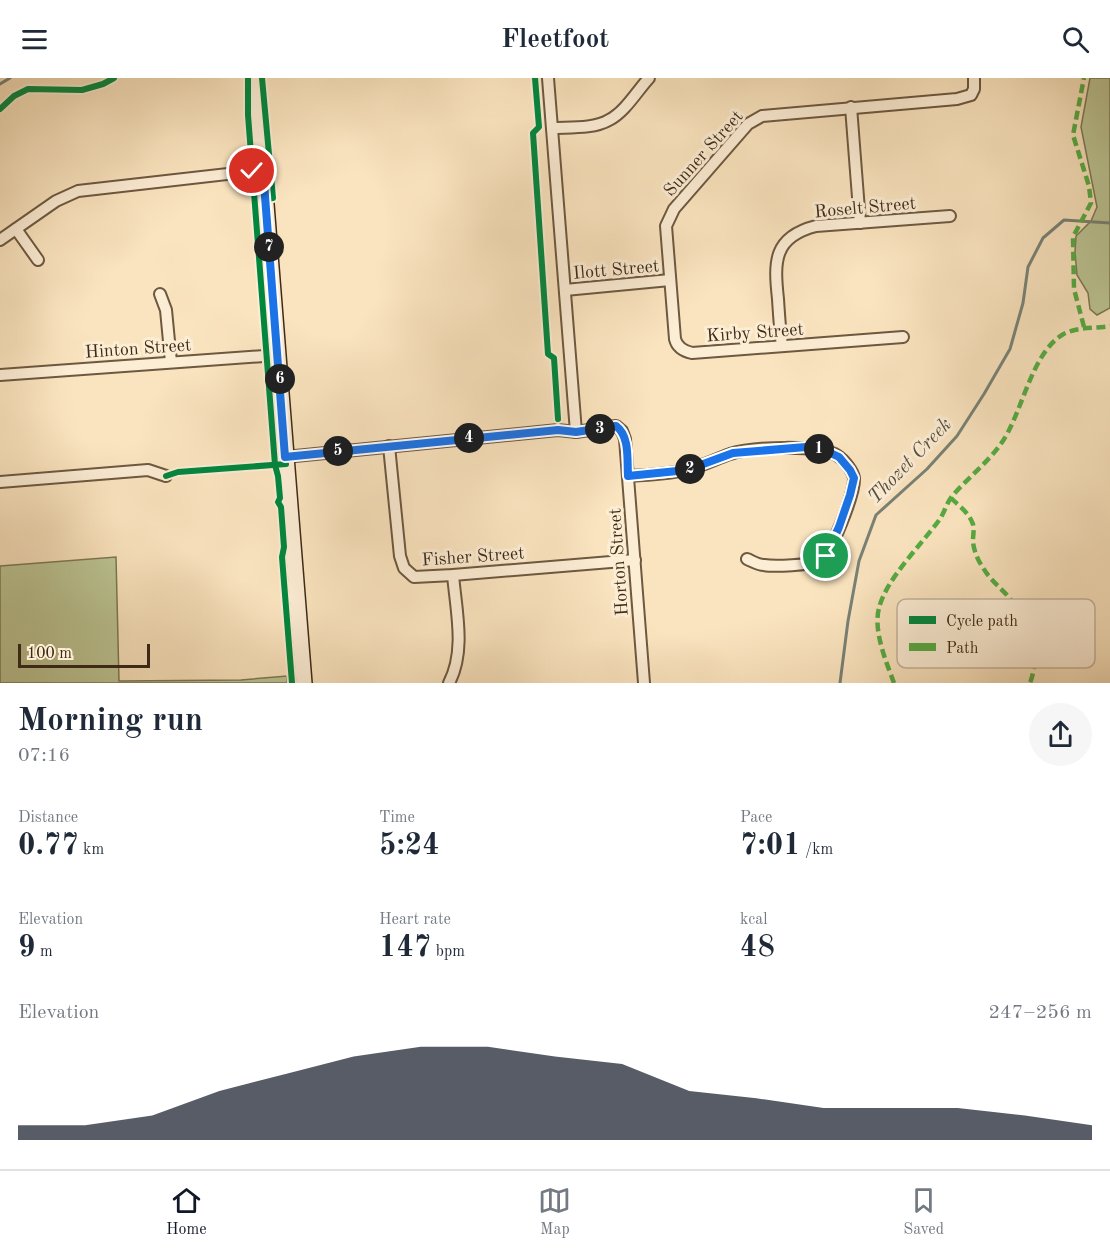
<!DOCTYPE html>
<meta charset="utf-8">
<style>
:root{--surface:#fff;--page:#f6f6f7;--text:#1f2937;--muted:#747a83;--line:#e0e1e3;--accent:#111827}
body{margin:0;font-family:"Old Standard TT",serif;background:var(--page);color:var(--text);height:100vh;display:flex;flex-direction:column;font-size:22px;white-space:nowrap}
*{box-sizing:border-box;margin:0}
p{font-size:20px;color:var(--muted)}
.icon{flex:none;width:33px;height:33px;fill:none;stroke:currentColor;stroke-width:2;stroke-linecap:round;stroke-linejoin:round}
.map{position:relative;height:605px;overflow:hidden}
.details{display:flex;flex-direction:column;background:var(--surface);flex:1}
.details>*{flex:none}
.scale{position:absolute;left:18px;bottom:15px;width:132px;box-sizing:border-box;padding-left:6px;border:3px solid #3e2a16;border-top:0;font-size:16px;line-height:21px;white-space:nowrap;color:#3e2a16;-webkit-text-stroke:4px #fcedd5;paint-order:stroke}
.pin{position:absolute;display:grid;place-items:center;width:51px;height:51px;color:#fff;margin:-26px;border:3px solid #fff;border-radius:50%;box-shadow:0 2px 6px #0007}
.km{position:absolute;width:30px;height:30px;margin:-15px;border-radius:50%;background:#222;color:#fff;font-size:16px;line-height:30px;text-align:center}
.round{display:grid;place-items:center;flex:none;width:63px;height:63px;border-radius:32px;background:var(--page)}
.head{display:flex;align-items:center;justify-content:space-between;height:102px;padding:0 18px}
h1{font-size:33px;font-weight:700;line-height:45px}
.stats{display:grid;grid-template-columns:repeat(3,1fr);gap:9px;height:102px;padding:6px 18px}
.stats div{display:grid;align-content:center}
.stats b{font-size:30px;font-weight:700}
.stats small{font-size:16px;font-weight:400}
.stats p{font-size:16px}
.chart{height:168px;padding:12px 18px}
.chart p{display:flex;justify-content:space-between}
.chart svg{width:100%;height:108px;margin-top:6px;fill:var(--accent);opacity:.7}
header{display:flex;justify-content:space-between;align-items:center;height:78px;padding:0 18px;background:var(--surface);font-size:27px;font-weight:700}
.menu{display:flex;justify-content:space-around;align-items:center;height:84px;border-top:2px solid var(--line);background:var(--surface);font-size:16px;color:var(--muted)}
.menu a{display:grid;justify-items:center;gap:3px}
.menu .on{color:var(--accent)}
.map>svg:first-child{display:block}
.green{fill:#bcc594;stroke:#7d7855;stroke-width:1.5}
.lines{fill:none;stroke-linecap:round;stroke-linejoin:round}
.stream{stroke:#788277;stroke-width:3}
.street-casing{stroke:#6d5840;stroke-width:14}
.secondary-casing{stroke:#3e2a16;stroke-width:18}
.street{stroke:#fcedd5;stroke-width:10}
.secondary{stroke:#fcedd5;stroke-width:15}
.quiet{stroke:#55ab42;stroke-width:4.5;stroke-dasharray:9 4.5;stroke-linecap:butt}
.cycleway-casing{stroke:#fcedd5;stroke-width:10}
.cycleway{stroke:#00873e;stroke-width:6}
.route-casing{stroke:#fff;stroke-width:12}
.route{stroke:#1a73e8;stroke-width:8}
.labels{text-anchor:middle;stroke-width:6;stroke-linejoin:round;paint-order:stroke}
.street-label{font-size:18px;fill:#3e2a16;stroke:#fcedd5}
.water-label{font-size:20px;font-style:italic;fill:#564f3e;stroke:#fcedd5}
.key{fill:#fcedd5;stroke:#c3b29c;stroke-width:1.5}
.key-label{font-size:16px;fill:#3e2a16}
</style>
<header><svg class="icon" aria-label="menu" viewBox="0 0 24 24"><path d="M4 6h16M4 12h16M4 18h16"/></svg>Fleetfoot<svg class="icon" aria-label="search" viewBox="0 0 24 24"><circle cx="10" cy="10" r="6"/><path d="M15 15l6 6"/></svg></header>
<div class="map">
<svg width="1110" height="605" viewBox="0 0 1110 605">
<rect width="100%" height="100%" fill="#fae4bf"/>
<filter id="stains"><feTurbulence type="fractalNoise" baseFrequency=".00333" numOctaves="4"/><feColorMatrix values="0 0 0 0 .2 0 0 0 0 .09 0 0 0 0 .02 0 0 0 .5 -.17"/></filter>
<radialGradient id="worn" r=".72"><stop offset=".6" stop-color="#630" stop-opacity="0"/><stop offset="1" stop-color="#630" stop-opacity=".3"/></radialGradient>
<g class="green">
<path d="M1090,0H1110V230L1097,237L1090,231L1088,215L1077,197L1075,174L1076,158L1091,143L1097,129L1081,49Z"/>
<path d="M116,479L119,603L241,602L287,598V605H0V488Z"/>
</g>
<g class="lines">
<g class="stream">
<path d="M0,6L10,0"/>
<path d="M840,605L848,543L859,483L876,437L927,391L957,358L984,316L1010,271L1023,225L1028,189L1043,160L1064,142L1110,145"/>
</g>
<g class="street-casing">
<g id="street">
<path d="M548,0L576,354"/>
<path d="M851,29L860,145"/>
<path d="M552,50C569,49 594,51 609,42C625,34 637,13 649,0"/>
<path d="M16,151L38,182"/>
<path d="M0,162L56,123L78,113L263,92"/>
<path d="M565,212L670,202"/>
<path d="M160,216L166,232L171,284"/>
<path d="M903,259L692,275C683,273 677,269 675,261L666,148L674,131L748,46L762,38L957,21L971,17L974,11V0"/>
<path d="M782,268C780,253 779,237 778,221C774,184 773,159 816,148L950,138"/>
<path d="M0,297L278,277"/>
<path d="M389,368L400,478L404,490L414,499L453,497L635,482"/>
<path d="M285,379L558,352L576,354L616,348L622,353L625,361L644,605"/>
<path d="M628,398C647,397 668,396 687,392C702,388 716,381 730,376C752,369 820,366 838,378C844,382 853,393 854,400C855,414 831,478 819,483C809,487 775,489 764,487C758,487 752,483 747,481"/>
<path d="M0,404L148,392L166,398"/>
<path d="M449,605C466,573 456,532 453,497"/>
</g>
</g>
<g class="secondary-casing">
<path id="secondary" d="M256,0L304,605"/>
</g>
<use href="#street" class="street"/>
<use href="#secondary" class="secondary"/>
<g class="quiet">
<path d="M1084,249L1074,211L1073,159L1091,125L1089,108L1073,57L1084,0"/>
<path d="M951,420C958,427 968,434 972,444C975,449 973,456 973,462C973,470 977,481 982,488C991,504 1002,510 1012,523C1030,545 1041,577 1030,605"/>
<path d="M894,605C886,583 873,553 879,530C886,501 922,466 940,441C945,433 947,424 953,417C968,400 987,385 1000,367C1022,338 1030,277 1062,257C1077,248 1094,251 1110,248"/>
</g>
<g class="cycleway-casing">
<g id="cycleway">
<path d="M248,0V37L275,387L278,398L280,420L278,424L281,429L284,469L282,479L292,605"/>
<path d="M262,0L273,120L265,121"/>
<path d="M535,0L539,49L533,55L548,276L554,280L558,341"/>
<path d="M0,31L14,18L28,11L82,12L103,6L114,0"/>
<path d="M166,398L178,394L286,386"/>
</g>
</g>
<use href="#cycleway" class="cycleway"/>
</g>
<g class="lines">
<g class="route-casing">
<path id="route" d="M252,93L263,92L285,379L558,352L576,354L616,348C630,358 627,382 628,398L687,392L733,375L806,369L822,371L839,379L850,392L854,400L850,417L839,449L826,478"/>
</g>
<use href="#route" class="route"/>
</g>
<g class="labels">
<g class="street-label">
<text transform="translate(703 75) rotate(-48)" y="6">Sunner Street</text>
<text transform="translate(865 129) rotate(-5)" y="6">Roselt Street</text>
<text transform="translate(616 191) rotate(-5)" y="6">Ilott Street</text>
<text transform="translate(755 254) rotate(-4)" y="6">Kirby Street</text>
<text transform="translate(138 270) rotate(-4)" y="6">Hinton Street</text>
<text transform="translate(473 478) rotate(-4)" y="6">Fisher Street</text>
<text transform="translate(618 484) rotate(-94)" y="6">Horton Street</text>
</g>
<g class="water-label">
<text transform="translate(909 382) rotate(-46)" y="7">Thozet Creek</text>
</g>
</g>
<rect x="897" y="521" width="198" height="69" rx="9" class="key"/>
<rect x="909" y="538" width="27" height="8" fill="#00873e"/>
<rect x="909" y="565" width="27" height="8" fill="#55ab42"/>
<g class="key-label">
<text x="946" y="548">Cycle path</text>
<text x="946" y="575">Path</text>
</g>
<rect width="100%" height="100%" filter="url(#stains)"/>
<rect width="100%" height="100%" fill="url(#worn)"/>
</svg>
<div class="scale">100 m</div>
<div class="pin" style="left:826px;top:478px;background:#1e9e55"><svg class="icon" aria-label="arrive" viewBox="0 0 24 24"><path d="M6 21V4h12l-3 4 3 4H6"/></svg></div>
<div class="pin" style="left:252px;top:93px;background:#d93025"><svg class="icon" aria-label="check" viewBox="0 0 24 24"><path d="M5 12l5 5 9-10"/></svg></div>
<b class="km" style="left:819px;top:371px">1</b>
<b class="km" style="left:690px;top:391px">2</b>
<b class="km" style="left:600px;top:351px">3</b>
<b class="km" style="left:469px;top:360px">4</b>
<b class="km" style="left:338px;top:373px">5</b>
<b class="km" style="left:280px;top:301px">6</b>
<b class="km" style="left:269px;top:169px">7</b>
</div>
<section class="details">
<div class="head"><div><h1>Morning run</h1><p>07:16</p></div><a class="round"><svg class="icon" aria-label="share" viewBox="0 0 24 24"><path d="M12 15V3M7 8l5-5 5 5M5 13v7h14v-7"/></svg></a></div>
<div class="stats">
<div><p>Distance</p><b>0.77<small> km</small></b></div>
<div><p>Time</p><b>5:24</b></div>
<div><p>Pace</p><b>7:01<small> /km</small></b></div>
</div>
<div class="stats">
<div><p>Elevation</p><b>9<small> m</small></b></div>
<div><p>Heart rate</p><b>147<small> bpm</small></b></div>
<div><p>kcal</p><b>48</b></div>
</div>
<div class="chart"><p><span>Elevation</span>247–256 m</p>
<svg viewBox="0 0 160 44" preserveAspectRatio="none"><path d="M0 44V38L10 38L20 34L30 24L40 17L50 10L60 6L70 6L80 10L90 13L100 24L110 27L120 31L130 31L140 31L150 34L160 38V44z"/></svg>
</div>
</section>
<nav class="menu">
<a class="on"><svg class="icon" aria-label="home" viewBox="0 0 24 24"><path d="M3 11l9-7 9 7M6 9v11h12V9"/></svg>Home</a>
<a><svg class="icon" aria-label="map" viewBox="0 0 24 24"><path d="M3 6l6-2 6 2 6-2v14l-6 2-6-2-6 2zM9 4v14M15 6v14"/></svg>Map</a>
<a><svg class="icon" aria-label="saved" viewBox="0 0 24 24"><path d="M7 4h10v16l-5-4-5 4z"/></svg>Saved</a>
</nav>
